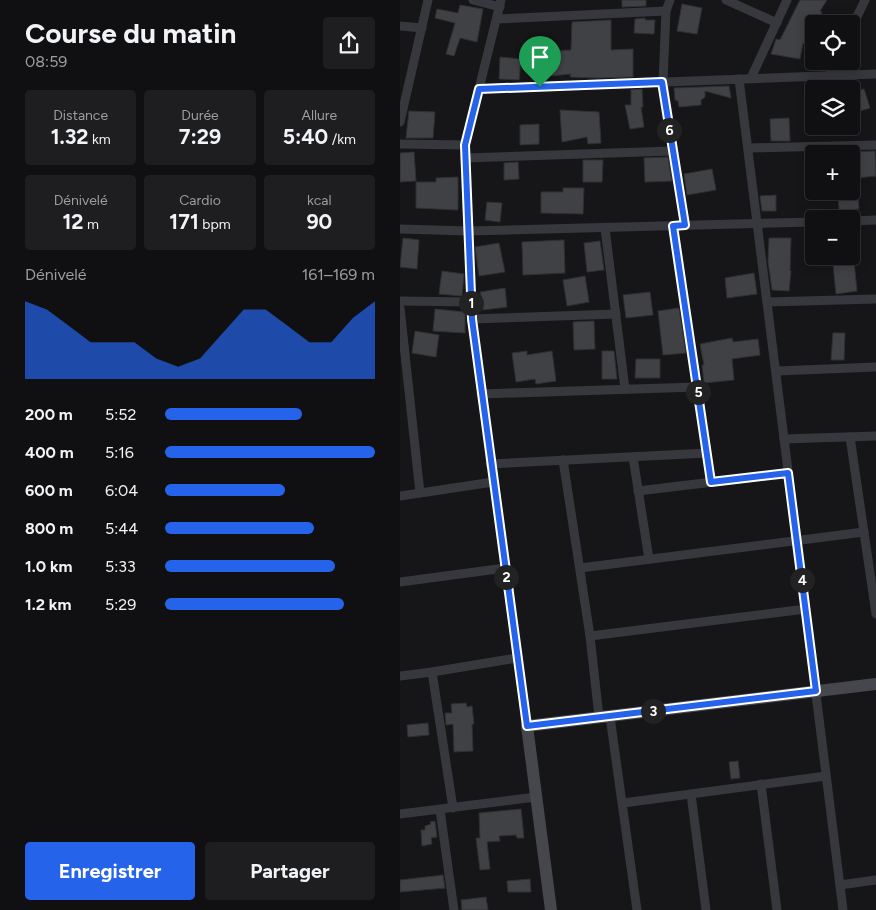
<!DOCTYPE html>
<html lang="fr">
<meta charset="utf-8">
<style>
:root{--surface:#101012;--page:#1e1e20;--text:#f1f3f6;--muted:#9c9d9f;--line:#303032;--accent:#2563eb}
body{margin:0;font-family:Figtree,sans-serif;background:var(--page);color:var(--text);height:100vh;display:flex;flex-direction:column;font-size:19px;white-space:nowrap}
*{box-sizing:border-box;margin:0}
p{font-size:16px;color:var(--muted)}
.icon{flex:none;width:28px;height:28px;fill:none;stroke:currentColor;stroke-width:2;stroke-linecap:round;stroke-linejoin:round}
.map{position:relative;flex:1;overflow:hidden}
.details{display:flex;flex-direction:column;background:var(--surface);width:400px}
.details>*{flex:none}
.buttons{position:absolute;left:405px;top:15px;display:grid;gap:10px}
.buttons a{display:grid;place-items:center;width:55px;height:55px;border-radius:5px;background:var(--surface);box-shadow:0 2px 12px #0003,0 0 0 1px var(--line);font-size:25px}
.pin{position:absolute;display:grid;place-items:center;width:42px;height:42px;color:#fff;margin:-51px -21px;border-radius:50% 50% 50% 0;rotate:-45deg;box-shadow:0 0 5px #0007}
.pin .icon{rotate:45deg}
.km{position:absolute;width:25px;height:25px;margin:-12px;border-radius:50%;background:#222;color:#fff;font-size:14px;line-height:25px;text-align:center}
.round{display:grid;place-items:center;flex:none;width:52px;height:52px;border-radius:5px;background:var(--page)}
.head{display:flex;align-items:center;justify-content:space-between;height:85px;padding:0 25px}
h1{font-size:28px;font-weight:700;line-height:38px}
.metrics{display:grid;grid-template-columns:repeat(3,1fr);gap:8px;height:85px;padding:5px 25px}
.metrics div{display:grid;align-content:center;border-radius:5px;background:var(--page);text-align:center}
.metrics b{font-size:21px;font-weight:700}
.metrics small{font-size:14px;font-weight:400}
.metrics p{font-size:14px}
.chart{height:140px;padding:10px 25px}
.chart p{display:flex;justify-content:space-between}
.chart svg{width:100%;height:90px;margin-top:5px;fill:var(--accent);opacity:.7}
.primary-button{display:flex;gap:10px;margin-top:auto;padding:10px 25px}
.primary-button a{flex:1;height:58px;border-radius:5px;background:var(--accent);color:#fff;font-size:20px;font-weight:700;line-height:58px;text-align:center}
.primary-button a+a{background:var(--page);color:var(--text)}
ul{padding:0 25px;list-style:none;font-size:16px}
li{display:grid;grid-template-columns:80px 60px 1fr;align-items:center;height:38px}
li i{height:12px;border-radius:6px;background:var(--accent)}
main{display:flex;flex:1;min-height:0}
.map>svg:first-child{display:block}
.building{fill:#404145;stroke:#303034}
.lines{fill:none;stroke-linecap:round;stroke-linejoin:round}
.minor{stroke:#37383d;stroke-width:9}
.secondary{stroke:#45474d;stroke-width:12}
.route-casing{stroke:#fff;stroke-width:10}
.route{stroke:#2563eb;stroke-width:6}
</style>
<main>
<section class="details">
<div class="head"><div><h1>Course du matin</h1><p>08:59</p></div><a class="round"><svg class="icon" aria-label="share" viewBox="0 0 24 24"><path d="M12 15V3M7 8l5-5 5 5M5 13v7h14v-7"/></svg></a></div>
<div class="metrics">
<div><p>Distance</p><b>1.32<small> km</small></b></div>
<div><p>Durée</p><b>7:29</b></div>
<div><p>Allure</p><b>5:40<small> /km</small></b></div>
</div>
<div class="metrics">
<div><p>Dénivelé</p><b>12<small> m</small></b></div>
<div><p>Cardio</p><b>171<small> bpm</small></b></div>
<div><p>kcal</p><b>90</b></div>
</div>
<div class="chart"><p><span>Dénivelé</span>161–169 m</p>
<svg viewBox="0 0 160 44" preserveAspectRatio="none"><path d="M0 44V6L10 10L20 18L30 26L40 26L50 26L60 34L70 38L80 34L90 22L100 10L110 10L120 18L130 26L140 26L150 14L160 6V44z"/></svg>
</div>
<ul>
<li><b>200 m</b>5:52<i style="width:65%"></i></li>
<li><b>400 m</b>5:16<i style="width:100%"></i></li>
<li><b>600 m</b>6:04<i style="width:57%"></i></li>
<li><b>800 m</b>5:44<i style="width:71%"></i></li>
<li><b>1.0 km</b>5:33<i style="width:81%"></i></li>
<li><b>1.2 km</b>5:29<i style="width:85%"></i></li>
</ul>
<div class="primary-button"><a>Enregistrer</a><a>Partager</a></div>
</section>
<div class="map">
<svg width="476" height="910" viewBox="0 0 476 910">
<rect width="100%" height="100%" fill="#161618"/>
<g class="building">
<path d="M222,0H246V6L222,7Z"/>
<path d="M400,0H427L420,11L422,12L416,24H414V36L409,46L403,43L400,59L371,54L376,39L380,40Z"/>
<path d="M282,4L302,8L297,34L277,31Z"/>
<path d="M60,5L83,9L77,42L60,38L54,56L46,54L55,23L35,18L37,9L58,13Z"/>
<path d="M245,18V20H255L254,34L234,33L235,19Z"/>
<path d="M211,20V50L233,49V77L197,78L170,77L171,74L150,76L149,51L171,50L172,22Z"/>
<path d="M100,57L121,59L119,80L99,79Z"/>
<path d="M329,86L331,98L305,91V97L301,100V105L279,107L278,101L275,100L274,88Z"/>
<path d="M242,89L243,107H241L244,127L230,129L225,105H231V90Z"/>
<path d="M464,89L470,108L460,111L455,91Z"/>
<path d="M160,110L199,112L201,143L188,144L187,137L162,142Z"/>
<path d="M9,111L35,112L33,138H6Z"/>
<path d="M389,118L390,141H371L370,119Z"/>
<path d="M139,124V144L120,145V125Z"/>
<path d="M475,151L476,176L457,178L459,209L439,210L438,191H451V155H455V152Z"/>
<path d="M14,152L16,181L0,182V153Z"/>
<path d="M268,157L272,181L245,182L244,158Z"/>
<path d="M183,160H203L202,182H183Z"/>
<path d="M118,162L119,179L104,180V163Z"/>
<path d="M312,169L316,190L287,195L284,174Z"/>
<path d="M58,177V210L16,208V182H36V178Z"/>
<path d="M163,188H184L183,214L141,213V192H163Z"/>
<path d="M376,195V211H362L360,196Z"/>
<path d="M87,202L102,203L100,222L85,220Z"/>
<path d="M3,238L19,240L17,269L0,267Z"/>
<path d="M369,238H391L390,271H391L389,291L372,290L368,261Z"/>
<path d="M164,240L165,273L123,275L122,242Z"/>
<path d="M200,241L204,270L187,272L184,243Z"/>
<path d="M99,243L105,272L79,276L75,247Z"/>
<path d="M454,262L457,291L436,294L433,264Z"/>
<path d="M42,271L64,274L62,296L39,294Z"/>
<path d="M354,273L357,294L327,298L325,278Z"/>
<path d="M185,276L189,302L167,306L163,280Z"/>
<path d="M105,288L107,307L83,310L80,292Z"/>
<path d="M250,292L253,315L226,318L223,295Z"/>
<path d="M279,308L286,353L263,355L258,311Z"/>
<path d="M35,309L65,312V333L33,331Z"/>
<path d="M194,321L195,349L174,350L173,322Z"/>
<path d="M15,331L39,335L36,357L12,353Z"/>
<path d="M433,333H445L444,360H431Z"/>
<path d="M332,338L333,342L358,339L360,355L332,359L334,380L304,383L302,365H304L300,344Z"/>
<path d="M127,351V355L152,351L156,381L136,384L135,379L116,382L112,353Z"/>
<path d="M202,351H214L217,379H202Z"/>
<path d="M236,359H260V378H235Z"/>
<path d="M66,703L67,707L72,706L74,724H72L73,751L54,752L53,724L46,725L45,713H52L51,704Z"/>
<path d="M28,723L29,735L8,737L7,725Z"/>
<path d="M338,761L340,778L331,779L329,762Z"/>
<path d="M121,809L124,838H117L116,835L99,836L100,841L87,842L90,869L80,870L76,838H80L79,813Z"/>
<path d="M35,821L37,837L31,838L32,844L22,846L21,830H25V826L31,824L30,822Z"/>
<path d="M43,875L45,888L0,892V880Z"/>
<path d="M130,879L131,892H108L107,881Z"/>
<path d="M86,897L88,910H62L61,900Z"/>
</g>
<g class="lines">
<g class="minor">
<path d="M73,0L100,7"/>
<path d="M101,0L65,145V158L72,319L127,726"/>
<path d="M270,0L266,11L263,82L285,225"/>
<path d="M326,0L377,23"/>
<path d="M97,19L266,11"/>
<path d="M0,26L22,28"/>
<path d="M451,29L465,0"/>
<path d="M430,75L437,61"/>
<path d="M351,78L387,0"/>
<path d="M339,79L443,910"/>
<path d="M79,89L476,74"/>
<path d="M0,122L28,0"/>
<path d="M0,144L65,145"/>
<path d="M348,148L476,145"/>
<path d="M65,158L272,151"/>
<path d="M451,221L476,220"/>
<path d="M273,226L311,482"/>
<path d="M205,228L225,389"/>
<path d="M0,229L67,231L414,222"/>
<path d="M0,301L71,302"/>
<path d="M367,302L476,299"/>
<path d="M0,308L20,493"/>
<path d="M72,319L216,314"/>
<path d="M376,371L476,367"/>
<path d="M81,394L297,387"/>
<path d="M450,437L476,614"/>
<path d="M384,439L476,436"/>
<path d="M233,457L249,559"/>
<path d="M163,460L190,636L199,717"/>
<path d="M90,464L307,453"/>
<path d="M238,491L388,473"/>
<path d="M0,496L93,482"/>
<path d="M180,568L464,532"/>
<path d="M0,582L105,568"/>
<path d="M190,636L406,609"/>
<path d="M32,672L53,808"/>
<path d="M0,676L32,672L117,658"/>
<path d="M210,717L237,910"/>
<path d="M361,784L377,910"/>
<path d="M291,794L306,910"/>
<path d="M223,803L426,776"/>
<path d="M40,810L54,910"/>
<path d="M0,814L136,797"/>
<path d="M440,885L476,880"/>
</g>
<path class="secondary" d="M151,910L127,726L476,684"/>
</g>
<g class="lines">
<g class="route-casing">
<path id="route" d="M262,82L285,225L273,226L311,482L388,473L416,691L127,726L72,319L65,145L79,89Z"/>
</g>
<use href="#route" class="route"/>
</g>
</svg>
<div class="buttons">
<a><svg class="icon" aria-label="locate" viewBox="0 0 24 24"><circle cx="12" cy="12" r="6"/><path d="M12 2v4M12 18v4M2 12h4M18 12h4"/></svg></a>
<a><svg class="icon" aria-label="layers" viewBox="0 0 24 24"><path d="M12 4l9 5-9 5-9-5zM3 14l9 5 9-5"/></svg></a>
<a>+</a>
<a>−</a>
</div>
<div class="pin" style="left:140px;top:87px;background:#1e9e55"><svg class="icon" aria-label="arrive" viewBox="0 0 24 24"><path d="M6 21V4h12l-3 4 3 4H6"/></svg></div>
<b class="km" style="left:71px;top:303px">1</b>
<b class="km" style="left:106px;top:577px">2</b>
<b class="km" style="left:253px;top:711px">3</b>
<b class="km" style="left:402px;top:580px">4</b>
<b class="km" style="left:298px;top:392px">5</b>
<b class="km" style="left:269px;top:130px">6</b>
</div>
</main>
